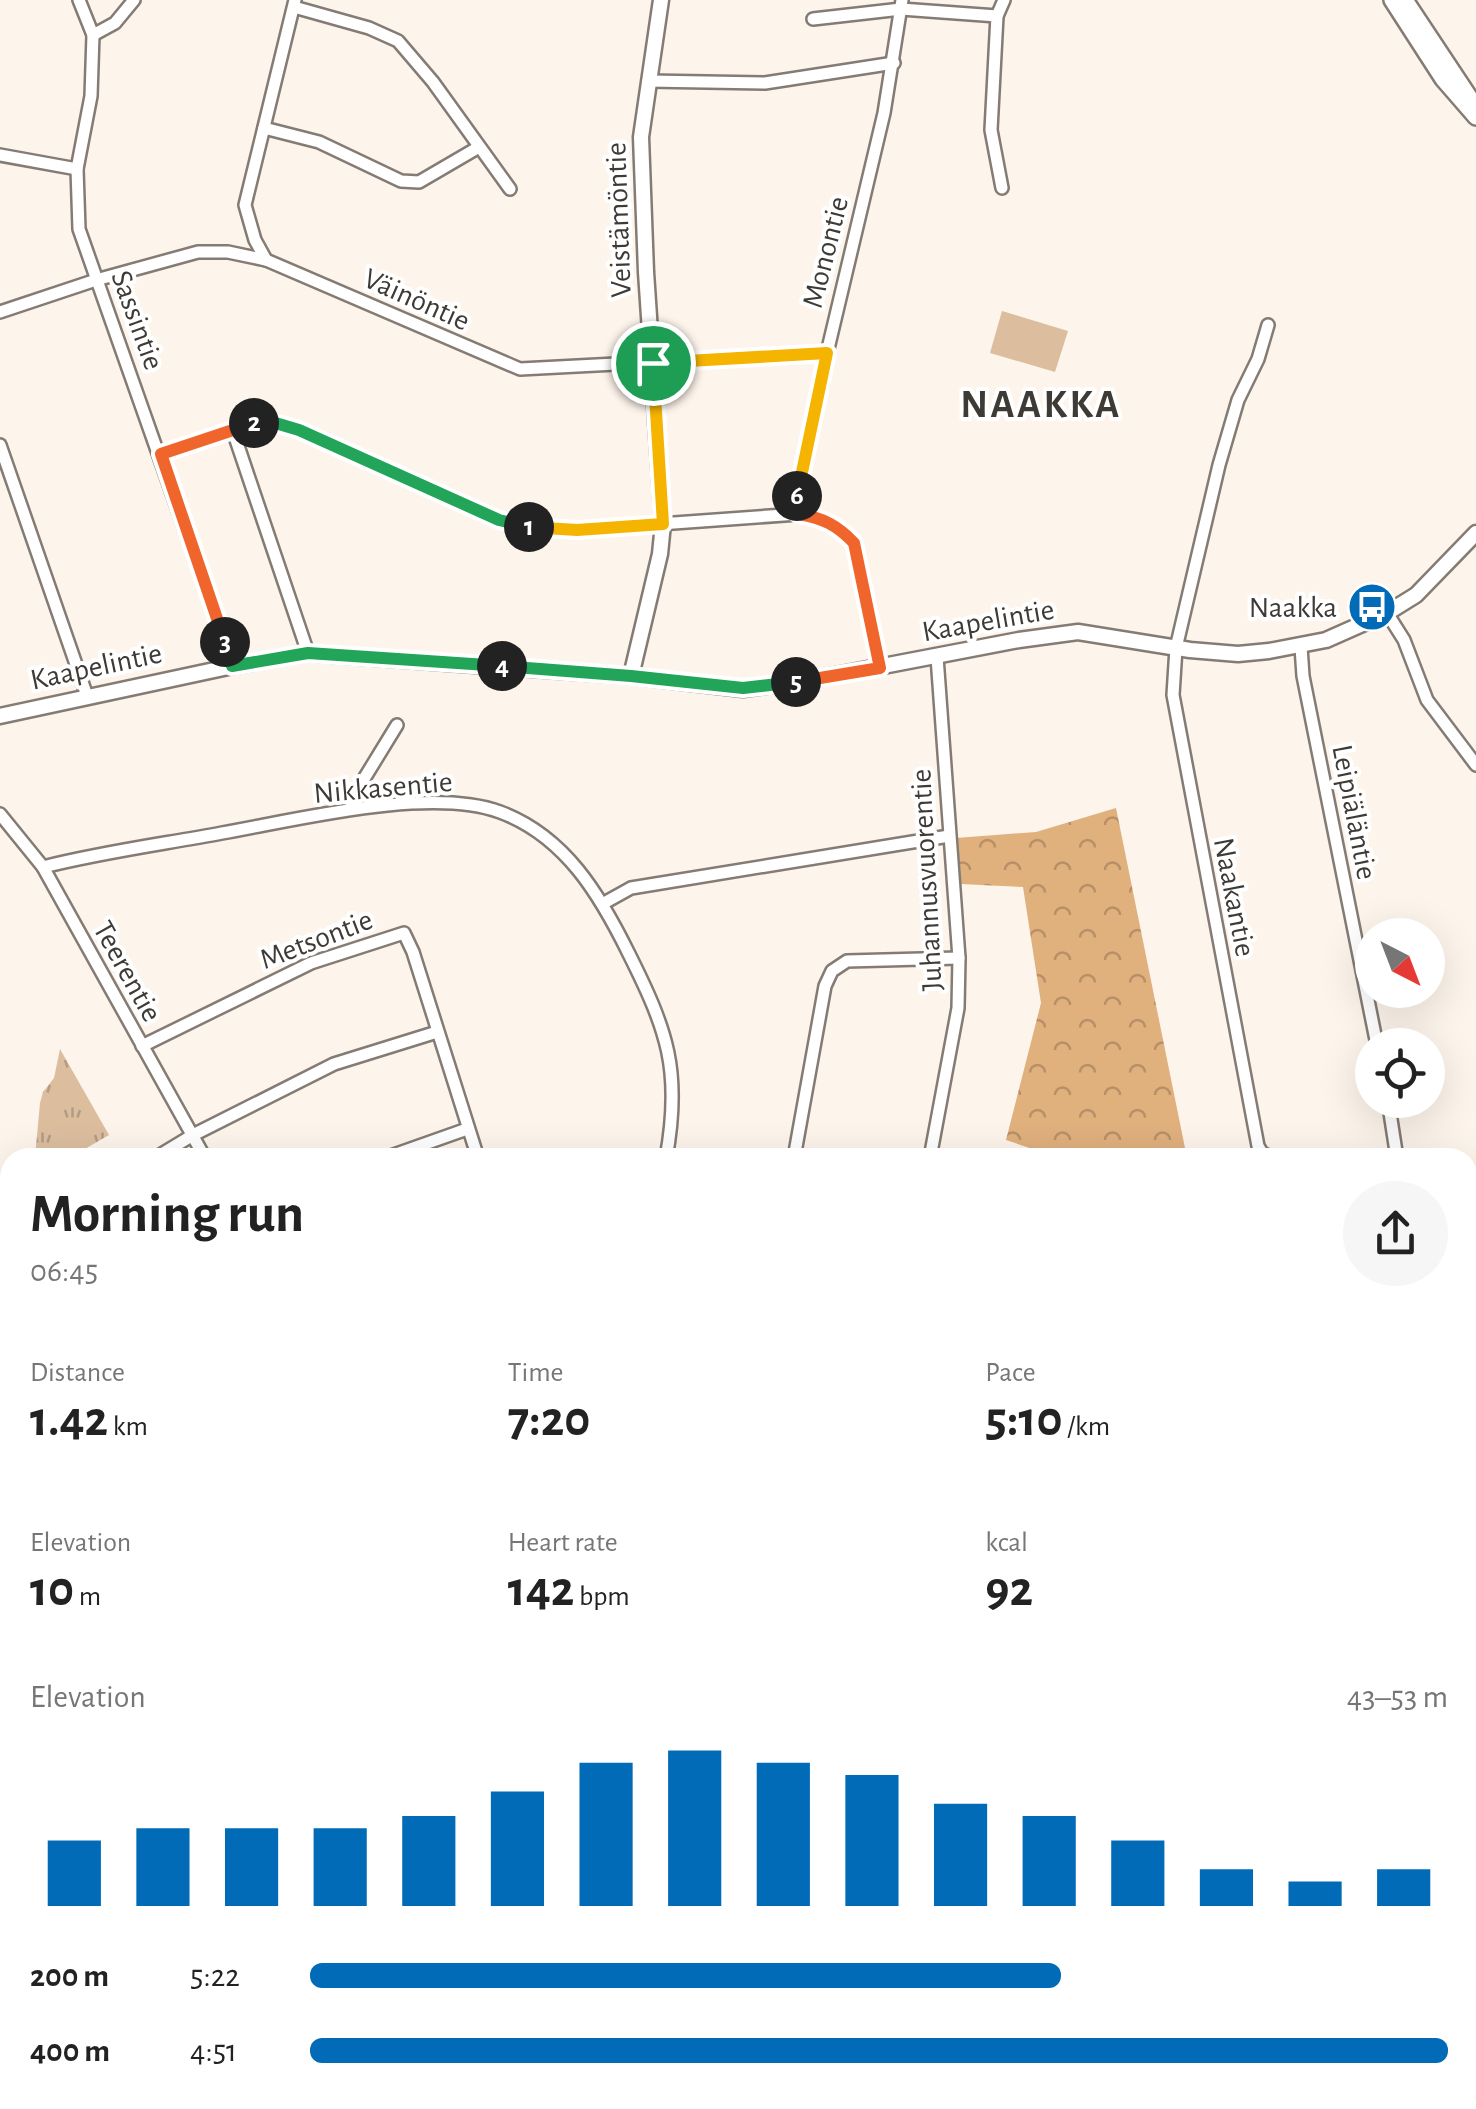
<!DOCTYPE html>
<meta charset="utf-8">
<style>
:root{--surface:#fff;--page:#f6f6f6;--text:#222;--muted:#767676;--accent:#026bb7}
body{margin:0;font-family:"Alegreya Sans",sans-serif;background:var(--page);color:var(--text);height:100vh;display:flex;flex-direction:column;font-size:38px;white-space:nowrap}
*{box-sizing:border-box;margin:0}
p{font-size:32px;color:var(--muted)}
.icon{flex:none;width:55px;height:55px;fill:none;stroke:currentColor;stroke-width:2;stroke-linecap:round;stroke-linejoin:round}
.map{position:relative;flex:1;overflow:hidden}
.details{position:absolute;left:0px;top:1148px;width:1478px;height:962px;display:flex;flex-direction:column;background:var(--surface);border-radius:30px 30px 0 0;box-shadow:0 10px 40px #0002}
.details>*{flex:none}
.needle{width:65px;rotate:138deg}
.tools{position:absolute;left:1355px;top:918px;display:grid;gap:20px}
.tools a{display:grid;place-items:center;width:90px;height:90px;border-radius:50%;background:var(--surface);box-shadow:0 10px 40px #0002;font-size:50px}
.pin{position:absolute;display:grid;place-items:center;width:85px;height:85px;color:#fff;margin:-42px;border:5px solid #fff;border-radius:50%;box-shadow:0 2px 10px #0007}
.km{position:absolute;width:50px;height:50px;margin:-25px;border-radius:50%;background:#222;color:#fff;font-size:28px;line-height:50px;text-align:center}
.round{display:grid;place-items:center;flex:none;width:105px;height:105px;border-radius:52px;background:var(--page)}
.overview{display:flex;align-items:center;justify-content:space-between;height:170px;padding:0 30px}
h1{font-size:55px;font-weight:700;line-height:75px}
.stats{display:grid;grid-template-columns:repeat(3,1fr);gap:15px;height:170px;padding:10px 30px}
.stats div{display:grid;align-content:center}
.stats b{font-size:50px;font-weight:700}
.stats small{font-size:28px;font-weight:400}
.stats p{font-size:28px}
.chart{height:280px;padding:20px 30px}
.chart p{display:flex;justify-content:space-between}
.chart svg{width:100%;height:180px;margin-top:10px;stroke:var(--accent);stroke-width:6}
ul{padding:0 30px;list-style:none;font-size:32px}
li{display:grid;grid-template-columns:160px 120px 1fr;align-items:center;height:75px}
li i{height:25px;border-radius:12px;background:var(--accent)}
.map>svg:first-child{display:block}
.forest{fill:url(#forest-crowns)}
.park{fill:url(#park-tufts)}
.pitch{fill:#dcbe9f}
.lines{fill:none;stroke-linecap:round;stroke-linejoin:round}
.minor-casing{stroke:#847c74;stroke-width:16}
.tertiary-casing{stroke:#847c74;stroke-width:19}
.secondary-casing{stroke:#847c74;stroke-width:20}
.minor{stroke:#fff;stroke-width:11}
.tertiary{stroke:#fff;stroke-width:14}
.secondary{stroke:#fff;stroke-width:15}
.split-1-casing{stroke:#fff;stroke-width:20}
.split-2-casing{stroke:#fff;stroke-width:20}
.split-3-casing{stroke:#fff;stroke-width:20}
.split-4-casing{stroke:#fff;stroke-width:20}
.split-5-casing{stroke:#fff;stroke-width:20}
.split-6-casing{stroke:#fff;stroke-width:20}
.split-7-casing{stroke:#fff;stroke-width:20}
.split-1{stroke:#f5b400;stroke-width:12}
.split-2{stroke:#22a559;stroke-width:12}
.split-3{stroke:#f0652b;stroke-width:12}
.split-4{stroke:#22a559;stroke-width:12}
.split-5{stroke:#22a559;stroke-width:12}
.split-6{stroke:#f0652b;stroke-width:12}
.split-7{stroke:#f5b400;stroke-width:12}
.labels{text-anchor:middle;stroke-width:8;stroke-linejoin:round;paint-order:stroke}
.street-label{font-size:30px;fill:#3e3b37;stroke:#fff}
.poi-label{font-size:30px;fill:#3e3b37;stroke:#fff;text-anchor:end}
.district-label{font-size:40px;font-weight:bold;letter-spacing:2.5px;fill:#3e3b37;stroke:#fff}
</style>
<div class="map">
<svg width="1476" height="2109" viewBox="0 0 1476 2109">
<defs>
<pattern id="forest-crowns" width="20" height="18" patternUnits="userSpaceOnUse" patternTransform="scale(2.5)"><rect width="20" height="18" fill="#e0b07d"/><path d="M2 6a3 3 0 1 1 6 0M12 15a3 3 0 1 1 6 0" fill="none" stroke="#b79067"/></pattern>
<pattern id="park-tufts" width="24" height="20" patternUnits="userSpaceOnUse" patternTransform="scale(2.5)"><rect width="24" height="20" fill="#dcbe9f"/><path d="M3 7l-1-3M5 7V3M7 7l1-3M15 17l-1-3M17 17v-4M19 17l1-3" fill="none" stroke="#b49c82"/></pattern>
</defs>
<rect width="100%" height="100%" fill="#fdf4eb"/>
<g class="forest">
<path d="M1116,808L1185,1148L1213,1157H1056L1006,1140L1041,1003L1023,887L961,884L956,838L1036,832Z"/>
<path d="M10,2005V2100H318L316,2109H0V2014Z"/>
<path d="M553,2100H1179L1173,2109H554Z"/>
</g>
<path class="park" d="M60,1049L109,1135L71,1157H35L40,1103L43,1092L54,1078Z"/>
<path class="pitch" d="M1002,311L1068,331L1055,372L990,353Z"/>
<g class="lines">
<g class="minor-casing">
<g id="minor">
<path d="M79,0L93,35L91,96L77,169L79,229L233,666"/>
<path d="M294,7L369,28L398,41L433,82L510,189"/>
<path d="M813,19L901,9L997,16"/>
<path d="M93,35L115,23L134,0"/>
<path d="M648,81L765,83L894,63"/>
<path d="M264,128L319,142L401,181L419,182L479,147"/>
<path d="M0,155L77,169"/>
<path d="M1002,188L991,130L997,16L1004,0"/>
<path d="M266,260L255,240L245,205L295,0"/>
<path d="M0,312L96,280L198,252H228L266,260L520,369L827,353"/>
<path d="M1268,325L1258,359L1238,400L1219,465L1176,648L1173,695L1258,1146L1262,1153L1273,1158"/>
<path d="M233,431L308,653"/>
<path d="M0,445L87,696"/>
<path d="M161,455L253,423L272,422L299,430L499,520L525,527L577,530L798,514C822,518 837,525 854,543L879,668"/>
<path d="M798,514L796,496L827,353L884,113L902,0"/>
<path d="M1387,613L1404,640L1427,700L1476,765"/>
<path d="M1301,647L1303,676L1377,1045"/>
<path d="M350,809L359,787L397,725"/>
<path d="M0,814L43,867L205,1158"/>
<path d="M43,867C102,852 163,844 222,833C296,820 430,786 500,812C565,836 600,895 629,954C667,1030 682,1071 666,1158"/>
<path d="M604,903L631,888L949,836"/>
<path d="M142,1046L311,963L404,933L413,952L478,1158"/>
<path d="M1388,1100L1397,1158"/>
<path d="M155,1158L193,1135L334,1064L437,1032"/>
<path d="M385,1158L467,1129"/>
<path d="M794,1158L825,986L832,971L847,961L959,958"/>
<path d="M930,1158L958,1008L959,958L937,657"/>
<path d="M1468,1233L1476,1240"/>
<path d="M0,1297L10,1286"/>
<path d="M1468,1325L1476,1318"/>
<path d="M1468,1431L1476,1435"/>
<path d="M0,1472L10,1460"/>
<path d="M1468,1584L1476,1585"/>
<path d="M1468,2061L1476,2050"/>
<path d="M1252,2109L1259,2100"/>
<path d="M1431,2109L1437,2100"/>
</g>
</g>
<g class="tertiary-casing">
<g id="tertiary">
<path d="M631,676L660,554L663,524L646,272L641,137L661,0"/>
<path d="M0,716L233,666L308,653L631,676L743,689L810,680L1019,640L1078,632L1190,650L1238,654L1269,651L1326,640L1387,613L1416,595L1476,533"/>
<path d="M1468,1886L1476,1891"/>
</g>
</g>
<g class="secondary-casing">
<g id="secondary">
<path d="M1392,0L1443,79L1476,117"/>
<path d="M1405,0L1472,101"/>
</g>
</g>
<use href="#minor" class="minor"/>
<use href="#tertiary" class="tertiary"/>
<use href="#secondary" class="secondary"/>
</g>
<g class="lines">
<g class="split-1-casing">
<path id="split-1" d="M529,527L577,530L663,524L653,363"/>
</g>
<g class="split-2-casing">
<path id="split-2" d="M254,423L272,422L299,430L499,520L529,527"/>
</g>
<g class="split-3-casing">
<path id="split-3" d="M225,642L161,454L254,423"/>
</g>
<g class="split-4-casing">
<path id="split-4" d="M225,642L232,666L308,653L502,666"/>
</g>
<g class="split-5-casing">
<path id="split-5" d="M502,666L631,676L743,688L796,682"/>
</g>
<g class="split-6-casing">
<path id="split-6" d="M796,682L880,668L854,543C837,525 823,518 798,514L797,496"/>
</g>
<g class="split-7-casing">
<path id="split-7" d="M653,363L827,353L797,496"/>
</g>
<use href="#split-1" class="split-1"/>
<use href="#split-2" class="split-2"/>
<use href="#split-3" class="split-3"/>
<use href="#split-4" class="split-4"/>
<use href="#split-5" class="split-5"/>
<use href="#split-6" class="split-6"/>
<use href="#split-7" class="split-7"/>
</g>
<defs>
<g id="bus-disc" transform="scale(2.5)"><circle r="9.5" fill="#026bb7" stroke="#fff"/><path d="M-5-6H5V4H4V6H2V4H-2V6H-4V4H-5ZM-3.5-4V0h7V-4ZM-3.5 1.2v1.5H-2V1.2ZM2 1.2v1.5H3.5V1.2Z" fill="#fff"/></g>
</defs>
<g fill-rule="evenodd">
<use href="#bus-disc" x="1372" y="607"/>
</g>
<g class="labels">
<g class="street-label">
<text transform="translate(618 220) rotate(-92)" y="10">Veistämöntie</text>
<text transform="translate(825 252) rotate(-76)" y="10">Monontie</text>
<text transform="translate(417 299) rotate(24)" y="10">Väinöntie</text>
<text transform="translate(138 320) rotate(70)" y="10">Sassintie</text>
<text transform="translate(988 620) rotate(-10)" y="10">Kaapelintie</text>
<text transform="translate(96 666) rotate(-12)" y="10">Kaapelintie</text>
<text transform="translate(383 787) rotate(-5)" y="10">Nikkasentie</text>
<text transform="translate(1355 812) rotate(79)" y="10">Leipiäläntie</text>
<text transform="translate(926 880) rotate(-93)" y="10">Juhannusvuorentie</text>
<text transform="translate(1235 897) rotate(79)" y="10">Naakantie</text>
<text transform="translate(316 939) rotate(-21)" y="10">Metsontie</text>
<text transform="translate(128 971) rotate(61)" y="10">Teerentie</text>
</g>
<g class="poi-label">
<text x="1337" y="617">Naakka</text>
</g>
<g class="district-label">
<text x="1041" y="417">NAAKKA</text>
</g>
</g>
</svg>
<div class="tools">
<a><svg class="needle" viewBox="-14 -14 28 28"><path d="M0-13l5 13h-10z" fill="#e53935"/><path d="M0 13l5-13h-10z" fill="#767676"/></svg></a>
<a><svg class="icon" aria-label="locate" viewBox="0 0 24 24"><circle cx="12" cy="12" r="6"/><path d="M12 2v4M12 18v4M2 12h4M18 12h4"/></svg></a>
</div>
<div class="pin" style="left:653px;top:363px;background:#1e9e55"><svg class="icon" aria-label="arrive" viewBox="0 0 24 24"><path d="M6 21V4h12l-3 4 3 4H6"/></svg></div>
<b class="km" style="left:529px;top:527px">1</b>
<b class="km" style="left:254px;top:423px">2</b>
<b class="km" style="left:225px;top:642px">3</b>
<b class="km" style="left:502px;top:666px">4</b>
<b class="km" style="left:796px;top:682px">5</b>
<b class="km" style="left:797px;top:496px">6</b>
<section class="details">
<div class="overview"><div><h1>Morning run</h1><p>06:45</p></div><a class="round"><svg class="icon" aria-label="share" viewBox="0 0 24 24"><path d="M12 15V3M7 8l5-5 5 5M5 13v7h14v-7"/></svg></a></div>
<div class="stats">
<div><p>Distance</p><b>1.42<small> km</small></b></div>
<div><p>Time</p><b>7:20</b></div>
<div><p>Pace</p><b>5:10<small> /km</small></b></div>
</div>
<div class="stats">
<div><p>Elevation</p><b>10<small> m</small></b></div>
<div><p>Heart rate</p><b>142<small> bpm</small></b></div>
<div><p>kcal</p><b>92</b></div>
</div>
<div class="chart"><p><span>Elevation</span>43–53 m</p>
<svg viewBox="0 0 160 44" preserveAspectRatio="none"><path d="M5 44V28M15 44V25M25 44V25M35 44V25M45 44V22M55 44V16M65 44V9M75 44V6M85 44V9M95 44V12M105 44V19M115 44V22M125 44V28M135 44V35M145 44V38M155 44V35"/></svg>
</div>
<ul>
<li><b>200 m</b>5:22<i style="width:66%"></i></li>
<li><b>400 m</b>4:51<i style="width:100%"></i></li>
</ul>
</section>
</div>
